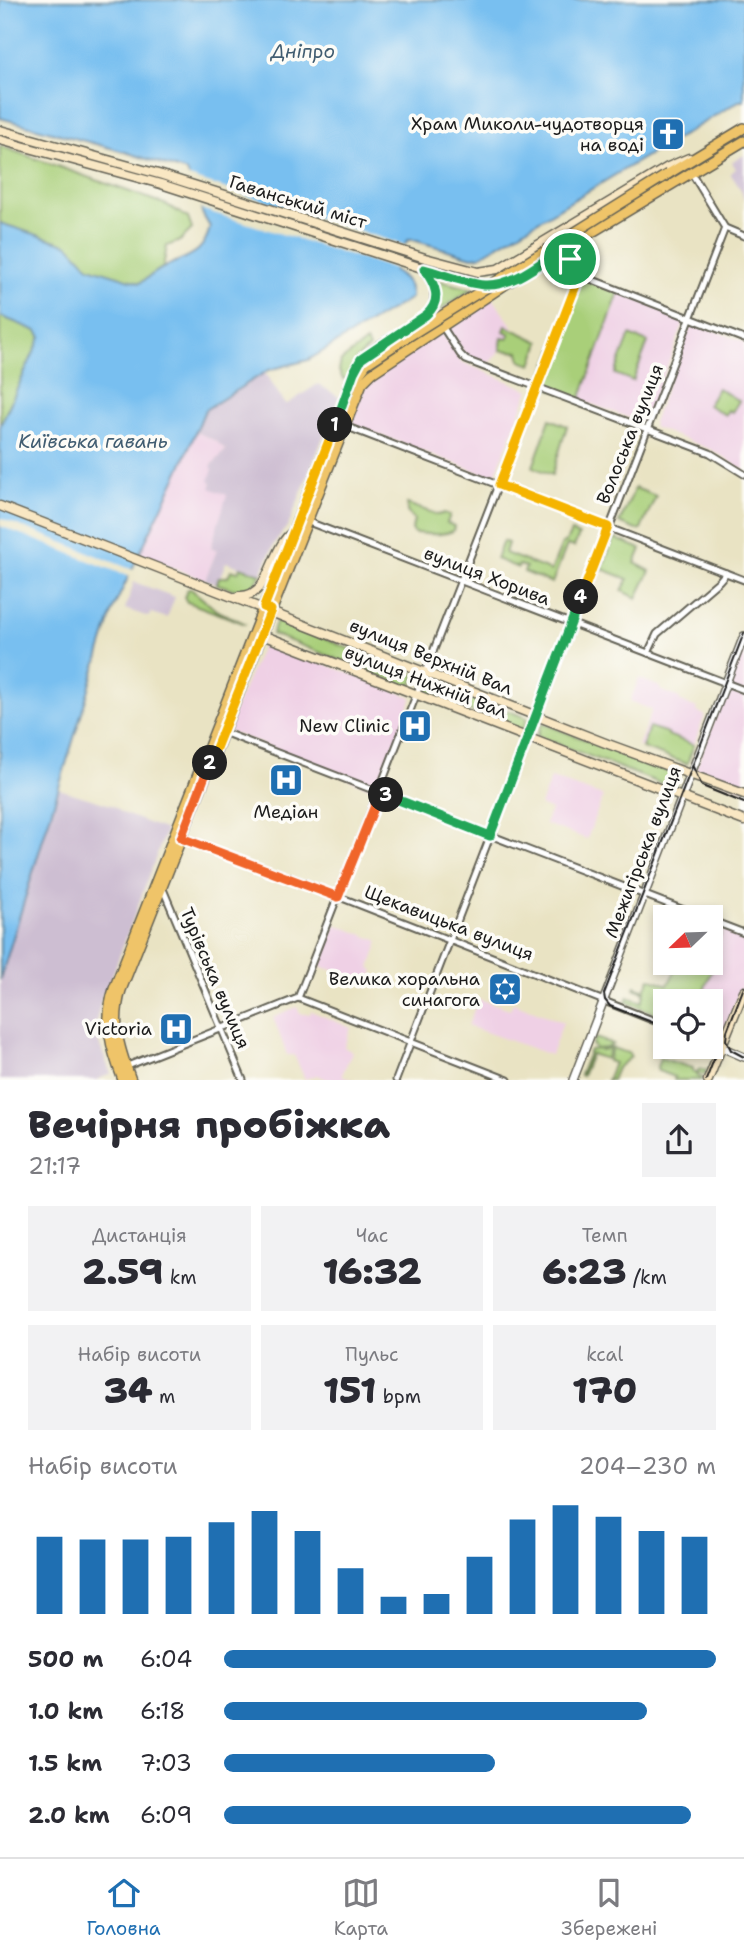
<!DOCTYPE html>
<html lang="uk">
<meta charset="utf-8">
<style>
:root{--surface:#fff;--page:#f2f2f3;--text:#2b2b33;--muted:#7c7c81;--line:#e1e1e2;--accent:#1f6fb2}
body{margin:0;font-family:"Shantell Sans",sans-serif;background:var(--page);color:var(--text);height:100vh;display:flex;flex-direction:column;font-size:26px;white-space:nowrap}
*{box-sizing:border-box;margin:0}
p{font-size:23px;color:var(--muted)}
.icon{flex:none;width:38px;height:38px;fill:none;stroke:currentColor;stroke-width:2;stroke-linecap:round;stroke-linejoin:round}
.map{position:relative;height:1080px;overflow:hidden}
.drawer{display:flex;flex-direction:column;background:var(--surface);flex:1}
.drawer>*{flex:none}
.needle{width:46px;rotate:247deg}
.controls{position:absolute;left:653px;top:905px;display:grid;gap:14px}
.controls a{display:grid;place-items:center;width:70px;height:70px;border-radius:0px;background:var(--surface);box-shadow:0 4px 10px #0003;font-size:35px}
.pin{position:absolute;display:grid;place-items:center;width:60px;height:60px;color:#fff;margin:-30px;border:4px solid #fff;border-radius:50%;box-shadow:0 2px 7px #0007}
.km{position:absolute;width:35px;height:35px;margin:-18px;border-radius:50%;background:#222;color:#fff;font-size:19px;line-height:35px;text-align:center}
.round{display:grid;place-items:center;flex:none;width:74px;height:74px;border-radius:0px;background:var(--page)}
.headline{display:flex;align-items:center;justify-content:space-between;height:119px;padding:0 28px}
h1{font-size:38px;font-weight:800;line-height:52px}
.figures{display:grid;grid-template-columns:repeat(3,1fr);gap:10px;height:119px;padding:7px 28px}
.figures div{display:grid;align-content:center;border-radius:0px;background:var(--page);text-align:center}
.figures b{font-size:35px;font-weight:800}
.figures small{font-size:19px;font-weight:400}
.figures p{font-size:19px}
.chart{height:196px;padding:14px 28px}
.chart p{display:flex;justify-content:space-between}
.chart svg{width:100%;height:126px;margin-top:7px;stroke:var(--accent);stroke-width:6}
ul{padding:0 28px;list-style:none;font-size:23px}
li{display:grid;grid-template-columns:112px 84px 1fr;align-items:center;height:52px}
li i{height:18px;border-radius:9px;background:var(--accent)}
.tabs{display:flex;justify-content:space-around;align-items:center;height:98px;border-top:2px solid var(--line);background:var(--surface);font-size:19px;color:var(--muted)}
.tabs a{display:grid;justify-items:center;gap:4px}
.tabs .selected{color:var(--accent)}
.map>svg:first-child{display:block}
.built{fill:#efd0e5}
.industrial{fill:#cdbed2}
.green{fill:#a9cf79;stroke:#62764a;stroke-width:2}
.water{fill:#78bff0;stroke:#4a6e86;stroke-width:2}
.pier{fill:#e9e3c3}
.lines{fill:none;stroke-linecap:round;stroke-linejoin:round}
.minor-casing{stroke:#646256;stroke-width:9}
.tertiary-casing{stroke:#646256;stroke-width:10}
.secondary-casing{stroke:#646256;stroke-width:11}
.primary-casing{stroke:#646256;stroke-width:12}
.minor{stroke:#fff;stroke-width:5}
.tertiary{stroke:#fff;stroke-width:7}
.secondary{stroke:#f9e7c3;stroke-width:8}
.primary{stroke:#efc469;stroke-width:9}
.tram{stroke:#1c1c1c;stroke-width:2}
.primary-bridge-casing{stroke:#646256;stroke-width:12;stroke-linecap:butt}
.primary-bridge{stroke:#efc469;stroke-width:9}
.split-1-casing{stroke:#fff;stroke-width:14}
.split-2-casing{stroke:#fff;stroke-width:14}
.split-3-casing{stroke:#fff;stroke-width:14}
.split-4-casing{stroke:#fff;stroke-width:14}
.split-5-casing{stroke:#fff;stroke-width:14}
.split-1{stroke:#22a559;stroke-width:9}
.split-2{stroke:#f5b400;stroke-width:9}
.split-3{stroke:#f0652b;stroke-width:9}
.split-4{stroke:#22a559;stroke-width:9}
.split-5{stroke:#f5b400;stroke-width:9}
.labels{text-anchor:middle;stroke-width:7;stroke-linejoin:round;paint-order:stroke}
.poi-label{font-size:18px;fill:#1c1c1c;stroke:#fdfcf7;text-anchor:end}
.street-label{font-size:18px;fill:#1c1c1c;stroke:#fdfcf7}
.water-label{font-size:19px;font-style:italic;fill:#415d71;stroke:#fdfcf7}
</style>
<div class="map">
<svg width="744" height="1080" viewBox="0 0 744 1080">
<rect width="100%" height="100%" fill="#fdfcf7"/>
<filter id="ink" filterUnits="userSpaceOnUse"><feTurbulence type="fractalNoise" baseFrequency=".0143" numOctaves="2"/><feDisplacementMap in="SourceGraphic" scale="14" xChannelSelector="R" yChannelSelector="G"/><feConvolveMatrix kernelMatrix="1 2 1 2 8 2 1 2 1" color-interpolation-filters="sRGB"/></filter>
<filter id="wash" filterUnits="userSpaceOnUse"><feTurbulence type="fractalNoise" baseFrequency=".00686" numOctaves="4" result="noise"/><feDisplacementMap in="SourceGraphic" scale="28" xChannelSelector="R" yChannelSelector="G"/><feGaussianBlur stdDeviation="1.57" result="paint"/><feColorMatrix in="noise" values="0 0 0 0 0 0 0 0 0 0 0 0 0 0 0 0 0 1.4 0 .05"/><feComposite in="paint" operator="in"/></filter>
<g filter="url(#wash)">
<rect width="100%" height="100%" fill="#e9e3c3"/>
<g class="built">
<path d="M619,292L682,317L685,320L647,419L643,423L580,400Z"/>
<path d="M492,297L516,331L487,366L466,356L450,332L449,326Z"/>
<path d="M696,323L744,342V470L712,450L653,427V422L690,326Z"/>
<path d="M437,333L444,335L462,362L529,390L494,478L350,424L367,381Z"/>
<path d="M195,431L216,441L226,450L212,465L213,469L211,488L228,495L211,547L217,550L205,580L139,555L180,469Z"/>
<path d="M266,642L412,697L378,791L226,730L263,644Z"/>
<path d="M744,642V790L695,771Z"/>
<path d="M639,678L660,687V690L680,698L679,701L697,708L696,711L705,715L687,764L638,746L652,710L630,701Z"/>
<path d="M551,778L603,796L587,839L545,824L551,810L540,805Z"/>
<path d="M335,924L379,941L370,968L374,970L368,987L340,972L319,966Z"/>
<path d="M724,928L744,936V980L721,1039L716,1042L711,1040L710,1001H698Z"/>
<path d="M478,999L510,1009L513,1003L563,1022L551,1055L468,1026Z"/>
<path d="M297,1007L300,1014H310L311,1011L351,1028L344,1047L352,1052L342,1075L354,1080H329L317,1075L305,1079L294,1055H287L273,1017Z"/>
</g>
<g class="industrial">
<path d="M744,155V201L741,190L730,173L736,169L732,162Z"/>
<path d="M265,373L286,405L318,384L339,397L289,524L274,544L261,574L226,562L217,584L205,580L217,550L211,547L227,495L210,488L212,483L209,481L213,469L211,466L226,450L216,441L195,431L207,408Z"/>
<path d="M134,582L175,597L167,618L151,613L149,617L125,609Z"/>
<path d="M59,789L114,806L122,813L166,830L106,992H103L95,1026L96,1036L111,1074L96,1080H0V980Z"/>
</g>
<g class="green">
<path d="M0,146L167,205L188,218L192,229L180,241L167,246L163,267L140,283L89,267L69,245L0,223Z"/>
<path d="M585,279L619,292L580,400L543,386L541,381L580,280Z"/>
<path d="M436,280L472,289L435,313C442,302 441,292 436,280Z"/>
<path d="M0,316L37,331L41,337L0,426Z"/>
<path d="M506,326L540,342L532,365L521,361L519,352L500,350L502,338L508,339L510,334L504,331Z"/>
<path d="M630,335L648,342L633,381L615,374Z"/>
<path d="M366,342L369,348L356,360L348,378L343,379L339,371L341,361Z"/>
<path d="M718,388L739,401L732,412L728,410L725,415L708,405Z"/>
<path d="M550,419L567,426L552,475L533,467Z"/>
<path d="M635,488L656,496L641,529L636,530L619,523Z"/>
<path d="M407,504L439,515L444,513L450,515L447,523L454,526L453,531C439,537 429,533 414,533L412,529L414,519L407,512Z"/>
<path d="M571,532L579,535L574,547L567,545L552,583L524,572L526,567L519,565L518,568L496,559L503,541L508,543L505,553L551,571L562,544L566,542Z"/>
<path d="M614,538L641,549L635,563L650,571L637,598L622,591L628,579L602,569Z"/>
<path d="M240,567L261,574L253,587L236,590L217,584L219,577H228L231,570L238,572Z"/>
<path d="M188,589H191L216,610L246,624L187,602L184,597Z"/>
<path d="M277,620L416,675L411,688L272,634Z"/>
<path d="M429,681L527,718L522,731L425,693Z"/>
<path d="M542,723L680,776L675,789L537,736Z"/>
<path d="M649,727L668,733V735L694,745L687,764L642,748Z"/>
<path d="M711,929L721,933L714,949L719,951L700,1001H665V1017L626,1002L628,997L642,1002L645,992L634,988L635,986L645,990L650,978L668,985L679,963L710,962Z"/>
<path d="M595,1038L613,1044L606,1048L597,1049L602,1050L610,1048L606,1059L591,1054L582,1076L580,1075L590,1050L597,1049L592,1045Z"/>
<path d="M612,1048L628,1053L631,1057L617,1068L612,1080H607L614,1063L608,1061Z"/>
<path d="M660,1058L693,1068V1071L697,1073L698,1070L707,1069L704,1075L698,1073L697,1076L702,1078L701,1080H674L675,1077L658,1071L657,1067Z"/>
</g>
<path class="water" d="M0,0H744V101H739L675,140L672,130L665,129L662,136L670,142L480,256L472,257L413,240H408L392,264L394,271C405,277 412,285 411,298L308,360L269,370L205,410L180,469L114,607L0,980V426L41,337L37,331L0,316V223L69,245L89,267L140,283C148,278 156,271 165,267C188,255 203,256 210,227L203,215L187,172L125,152L0,118Z"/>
<g class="pier">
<path d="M186,176L407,246L396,263L398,270L197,208Z"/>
<path d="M0,518L136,571L133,578L0,526Z"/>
</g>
</g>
<g filter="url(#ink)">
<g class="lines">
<g class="minor-casing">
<g id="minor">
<path d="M691,172L725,228L744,236"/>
<path d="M563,248L580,275"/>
<path d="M580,275L744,339"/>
<path d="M442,326L460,354L466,360L710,453L744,474"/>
<path d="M345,426L744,580"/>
<path d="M306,521L744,690"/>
<path d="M648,653L657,634L719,581L726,573"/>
<path d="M223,732L702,917"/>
<path d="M181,838L294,879L665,1025"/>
<path d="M163,889L243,1080"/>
<path d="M710,920L744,933"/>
<path d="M298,998L508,1080"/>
<path d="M710,1043L721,1047"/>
<path d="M125,1067L298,998L580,275"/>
<path d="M396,1080L725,228"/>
</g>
</g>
<g class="tertiary-casing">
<g id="tertiary">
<path d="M721,1047L744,1057"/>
<path d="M573,1080L744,636"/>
</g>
</g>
<g class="secondary-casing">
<g id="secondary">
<path d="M0,130L162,175L425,258L478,272L498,269L668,167L689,158"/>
<path d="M0,140L161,184L422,268L478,284L494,285"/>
<path d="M351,383C363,338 410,339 434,306L435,288L424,269"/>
<path d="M0,506L608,744L744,794"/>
<path d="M239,596C272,598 269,547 294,531"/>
<path d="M257,633L744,821"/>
<path d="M708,1080L744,991"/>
</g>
</g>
<g class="primary-casing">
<g id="primary">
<path d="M668,174L744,128"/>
<path d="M123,1080C111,1049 103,1022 114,989L350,386L366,364L398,343"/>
<path d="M131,1080C119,1048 111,1024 121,990L362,383L372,373L509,282L744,141"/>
</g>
</g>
<use href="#minor" class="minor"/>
<use href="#tertiary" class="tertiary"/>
<use href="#secondary" class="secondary"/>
<use href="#primary" class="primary"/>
<g class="tram">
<path d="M693,767L702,786L744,803"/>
<path d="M744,987L727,1031L726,1040L731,1050L744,1057"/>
<path d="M665,1027L610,1006L605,1000L604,994L744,633"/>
<path d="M706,1080L716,1054L715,1047L710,1045"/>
</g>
<g class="primary-bridge-casing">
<path id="primary-bridge" d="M398,343L668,174"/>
</g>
<use href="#primary-bridge" class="primary-bridge"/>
</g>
</g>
<g class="lines" filter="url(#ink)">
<g class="split-1-casing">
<path id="split-1" d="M335,425L354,372L361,359L426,315C443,300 435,284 424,269C443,274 464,283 484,285C513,287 540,263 563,248L570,259"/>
</g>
<g class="split-2-casing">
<path id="split-2" d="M210,763L271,610L264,607L335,425"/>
</g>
<g class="split-3-casing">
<path id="split-3" d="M210,763L181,838L338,897L380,793L386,795"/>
</g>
<g class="split-4-casing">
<path id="split-4" d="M386,795L490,836L581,597"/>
</g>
<g class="split-5-casing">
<path id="split-5" d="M570,259L580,275L499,485L608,527L581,597"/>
</g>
<use href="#split-1" class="split-1"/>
<use href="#split-2" class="split-2"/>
<use href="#split-3" class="split-3"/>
<use href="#split-4" class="split-4"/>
<use href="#split-5" class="split-5"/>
</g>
<defs>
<g id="church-square" transform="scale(1.75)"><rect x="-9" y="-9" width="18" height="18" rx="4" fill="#1f6fb2" stroke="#fdfcf7"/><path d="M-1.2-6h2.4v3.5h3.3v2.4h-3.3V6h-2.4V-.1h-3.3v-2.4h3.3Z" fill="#fff"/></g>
<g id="hospital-square" transform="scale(1.75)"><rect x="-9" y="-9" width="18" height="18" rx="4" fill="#1f6fb2" stroke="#fdfcf7"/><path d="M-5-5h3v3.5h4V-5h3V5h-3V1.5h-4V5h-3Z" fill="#fff"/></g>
<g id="synagogue-square" transform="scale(1.75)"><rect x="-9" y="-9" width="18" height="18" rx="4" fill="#1f6fb2" stroke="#fdfcf7"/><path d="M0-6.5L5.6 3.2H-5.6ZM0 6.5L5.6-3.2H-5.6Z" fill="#fff"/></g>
</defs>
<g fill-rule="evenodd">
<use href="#church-square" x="668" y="134"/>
<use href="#hospital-square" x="415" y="726"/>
<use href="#hospital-square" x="286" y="780"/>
<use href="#synagogue-square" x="505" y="989"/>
<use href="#hospital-square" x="176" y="1029"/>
</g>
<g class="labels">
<g class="poi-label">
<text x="644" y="130">Храм Миколи-чудотворця<tspan x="644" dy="21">на воді</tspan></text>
<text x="390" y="732">New Clinic</text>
<text x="286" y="818" text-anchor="middle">Медіан</text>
<text x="480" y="985">Велика хоральна<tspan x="480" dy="21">синагога</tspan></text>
<text x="152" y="1035">Victoria</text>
</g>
<g class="street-label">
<text transform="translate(298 202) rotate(17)" y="6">Гаванський міст</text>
<text transform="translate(630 434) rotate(-68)" y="6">Волоська вулиця</text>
<text transform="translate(487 576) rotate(21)" y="6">вулиця Хорива</text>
<text transform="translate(431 657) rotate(22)" y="6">вулиця Верхній Вал</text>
<text transform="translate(426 682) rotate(21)" y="6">вулиця Нижній Вал</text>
<text transform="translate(643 852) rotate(-69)" y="6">Межигірська вулиця</text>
<text transform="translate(449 923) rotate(21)" y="6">Щекавицька вулиця</text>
<text transform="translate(215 978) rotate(67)" y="6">Турівська вулиця</text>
</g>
<g class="water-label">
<text x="303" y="58">Дніпро</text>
<text x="93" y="448">Київська гавань</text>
</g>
</g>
</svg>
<div class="controls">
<a><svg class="needle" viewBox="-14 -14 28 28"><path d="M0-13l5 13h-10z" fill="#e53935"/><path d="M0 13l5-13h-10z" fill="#7c7c81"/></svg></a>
<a><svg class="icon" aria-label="locate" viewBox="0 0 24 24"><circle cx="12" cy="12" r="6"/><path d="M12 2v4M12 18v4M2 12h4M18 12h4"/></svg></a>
</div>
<div class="pin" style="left:570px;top:259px;background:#1e9e55"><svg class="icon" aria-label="arrive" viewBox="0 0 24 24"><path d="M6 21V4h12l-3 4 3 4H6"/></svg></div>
<b class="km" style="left:335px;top:425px">1</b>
<b class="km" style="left:210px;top:763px">2</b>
<b class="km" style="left:386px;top:795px">3</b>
<b class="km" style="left:581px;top:597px">4</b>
</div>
<section class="drawer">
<div class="headline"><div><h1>Вечірня пробіжка</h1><p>21:17</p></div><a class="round"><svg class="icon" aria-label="share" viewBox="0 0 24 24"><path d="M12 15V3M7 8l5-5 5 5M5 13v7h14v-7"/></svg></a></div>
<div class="figures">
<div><p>Дистанція</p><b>2.59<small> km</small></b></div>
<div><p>Час</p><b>16:32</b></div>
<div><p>Темп</p><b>6:23<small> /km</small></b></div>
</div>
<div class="figures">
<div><p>Набір висоти</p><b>34<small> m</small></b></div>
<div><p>Пульс</p><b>151<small> bpm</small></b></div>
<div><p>kcal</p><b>170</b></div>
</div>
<div class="chart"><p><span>Набір висоти</span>204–230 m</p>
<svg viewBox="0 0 160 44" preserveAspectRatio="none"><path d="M5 44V17M15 44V18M25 44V18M35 44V17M45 44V12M55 44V8M65 44V15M75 44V28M85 44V38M95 44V37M105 44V24M115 44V11M125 44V6M135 44V10M145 44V15M155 44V17"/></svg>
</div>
<ul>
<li><b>500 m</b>6:04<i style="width:100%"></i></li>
<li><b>1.0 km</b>6:18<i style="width:86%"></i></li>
<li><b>1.5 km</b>7:03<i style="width:55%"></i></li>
<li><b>2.0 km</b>6:09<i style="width:95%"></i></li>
</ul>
</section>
<nav class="tabs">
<a class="selected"><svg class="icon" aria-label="home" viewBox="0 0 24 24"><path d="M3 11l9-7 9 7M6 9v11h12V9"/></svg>Головна</a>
<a><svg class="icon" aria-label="map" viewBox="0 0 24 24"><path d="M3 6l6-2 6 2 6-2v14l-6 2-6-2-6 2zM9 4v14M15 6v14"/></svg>Карта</a>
<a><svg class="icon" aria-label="saved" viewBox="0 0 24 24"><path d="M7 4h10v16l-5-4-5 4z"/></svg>Збережені</a>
</nav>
